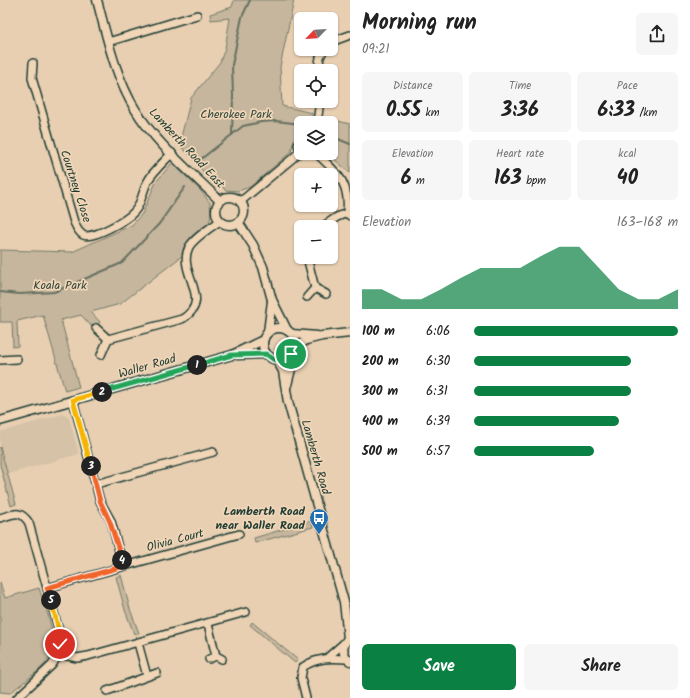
<!DOCTYPE html>
<meta charset="utf-8">
<style>
:root{--surface:#fff;--page:#f6f6f6;--text:#222;--muted:#767676;--accent:#0b8043}
body{margin:0;font-family:Kalam,sans-serif;background:var(--page);color:var(--text);height:100vh;display:flex;flex-direction:column;font-size:15px;white-space:nowrap}
*{box-sizing:border-box;margin:0}
p{font-size:13px;color:var(--muted)}
.icon{flex:none;width:22px;height:22px;fill:none;stroke:currentColor;stroke-width:2;stroke-linecap:round;stroke-linejoin:round}
.map{position:relative;flex:1;overflow:hidden}
.panel{display:flex;flex-direction:column;background:var(--surface);width:340px}
.panel>*{flex:none}
.needle{width:26px;rotate:245deg}
.controls{position:absolute;left:294px;top:12px;display:grid;gap:8px}
.controls a{display:grid;place-items:center;width:44px;height:44px;border-radius:6px;background:var(--surface);box-shadow:0 1px 3px #0004;font-size:20px}
.pin{position:absolute;display:grid;place-items:center;width:34px;height:34px;color:#fff;margin:-17px;border:2px solid #fff;border-radius:50%;box-shadow:0 1px 4px #0007}
.km{position:absolute;width:20px;height:20px;margin:-10px;border-radius:50%;background:#222;color:#fff;font-size:11px;line-height:20px;text-align:center}
.round{display:grid;place-items:center;flex:none;width:42px;height:42px;border-radius:6px;background:var(--page)}
.head{display:flex;align-items:center;justify-content:space-between;height:68px;padding:0 12px}
h1{font-size:22px;font-weight:800;line-height:30px}
.metrics{display:grid;grid-template-columns:repeat(3,1fr);gap:6px;height:68px;padding:4px 12px}
.metrics div{display:grid;align-content:center;border-radius:6px;background:var(--page);text-align:center}
.metrics b{font-size:20px;font-weight:800}
.metrics small{font-size:11px;font-weight:400}
.metrics p{font-size:11px}
.chart{height:112px;padding:8px 12px}
.chart p{display:flex;justify-content:space-between}
.chart svg{width:100%;height:72px;margin-top:4px;fill:var(--accent);opacity:.7}
.primary-button{display:flex;gap:8px;margin-top:auto;padding:8px 12px}
.primary-button a{flex:1;height:46px;border-radius:6px;background:var(--accent);color:#fff;font-size:16px;font-weight:800;line-height:46px;text-align:center}
.primary-button a+a{background:var(--page);color:var(--text)}
ul{padding:0 12px;list-style:none;font-size:13px}
li{display:grid;grid-template-columns:64px 48px 1fr;align-items:center;height:30px}
li i{height:10px;border-radius:5px;background:var(--accent)}
main{display:flex;flex:1;min-height:0}
.map>svg:first-child{display:block}
.built{fill:#d6c2a7}
.green{fill:#c6b69d;stroke:#727a68}
.lines{fill:none;stroke-linecap:round;stroke-linejoin:round}
.stream{stroke:#667061;stroke-width:2}
.minor-casing{stroke:#1f3d34;stroke-width:10}
.tertiary-casing{stroke:#1f3d34;stroke-width:11}
.minor{stroke:#f0d5b7;stroke-width:7}
.tertiary{stroke:#f0d5b7;stroke-width:8}
.split-1-casing{stroke:#fff;stroke-width:8}
.split-2-casing{stroke:#fff;stroke-width:8}
.split-3-casing{stroke:#fff;stroke-width:8}
.split-4-casing{stroke:#fff;stroke-width:8}
.split-5-casing{stroke:#fff;stroke-width:8}
.split-6-casing{stroke:#fff;stroke-width:8}
.split-1{stroke:#22a559;stroke-width:5}
.split-2{stroke:#22a559;stroke-width:5}
.split-3{stroke:#f5b400;stroke-width:5}
.split-4{stroke:#f0652b;stroke-width:5}
.split-5{stroke:#f0652b;stroke-width:5}
.split-6{stroke:#f5b400;stroke-width:5}
.labels{text-anchor:middle;stroke-width:3.5;stroke-linejoin:round;paint-order:stroke}
.park-label{font-size:12px;fill:#30493e;stroke:#f0d5b7}
.street-label{font-size:12px;fill:#1f3d34;stroke:#f0d5b7}
.poi-label{font-size:12px;font-weight:bold;fill:#1f3d34;stroke:#f0d5b7;text-anchor:end}
</style>
<main>
<div class="map">
<svg width="350" height="698" viewBox="0 0 350 698">
<rect width="100%" height="100%" fill="#e8cfb2"/>
<filter id="ink" filterUnits="userSpaceOnUse"><feTurbulence type="fractalNoise" baseFrequency=".025" numOctaves="2"/><feDisplacementMap in="SourceGraphic" scale="8" xChannelSelector="R" yChannelSelector="G"/><feConvolveMatrix kernelMatrix="1 2 1 2 8 2 1 2 1" color-interpolation-filters="sRGB"/></filter>
<g filter="url(#ink)">
<path class="built" d="M63,414L66,415L69,418L79,454L8,474L0,447V432Z"/>
<g class="green">
<path d="M234,0H294L280,67L282,106L312,113L311,123H301V136L294,139L291,152L250,187L238,191L225,190L221,185L218,187L214,181L207,177L193,158L179,145L191,98L220,62L225,48L230,18L211,20L210,14L232,7Z"/>
<path d="M326,118L350,124V173L327,153H331V123H325Z"/>
<path d="M172,163L201,191L210,203L211,216L208,226L192,238L182,256L120,304L91,312L100,322L94,329L81,315L61,320L79,387L65,391L43,315L17,321L18,346L13,347L12,322H0V250L72,252L132,225L142,214L156,182Z"/>
<path d="M0,447L16,504L11,506L0,465Z"/>
<path d="M311,521L313,527L255,543L254,538Z"/>
<path d="M121,575L130,609L139,633L134,634L125,610L116,577Z"/>
<path d="M0,582L5,598L39,588C46,611 63,645 44,665C34,675 21,684 10,693L0,692Z"/>
<path d="M252,622L298,660L295,663L250,625Z"/>
</g>
<g class="lines">
<g class="stream">
<path d="M232,135L233,96L232,65L242,17L250,0"/>
<path d="M331,136L350,144"/>
<path d="M201,159L243,126L261,122L276,121L301,124"/>
<path d="M0,292L20,294L54,292L122,263L159,224L185,187"/>
</g>
<g class="minor-casing">
<g id="minor">
<path d="M108,42L197,15"/>
<path d="M331,42L350,35"/>
<path d="M33,63L32,78L74,222C76,227 78,232 83,235C92,240 127,220 134,212C142,204 142,191 148,181C153,171 164,162 172,153"/>
<path d="M318,71L320,57L324,49"/>
<path d="M317,123L319,108L318,101"/>
<path d="M301,139L298,145L301,150"/>
<path d="M316,153C337,173 350,181 347,213L350,216"/>
<path d="M240,202L293,158L301,150"/>
<path d="M322,227L337,217L347,213"/>
<path d="M307,257L315,288"/>
<path d="M307,297L315,288L326,294"/>
<path d="M96,328L108,339L101,355"/>
<path d="M108,339L182,319C215,300 176,273 189,247C195,237 210,228 220,221"/>
<path d="M0,360L17,359"/>
<path d="M73,400L100,501L111,521L123,566"/>
<path d="M96,484L213,452"/>
<path d="M0,518C14,514 20,509 29,523L59,631L60,644L59,654L52,665L17,698"/>
<path d="M47,588L239,534"/>
<path d="M208,624L216,656"/>
<path d="M138,643L147,676"/>
<path d="M59,654L77,658L88,656L246,612"/>
<path d="M327,658L344,643"/>
<path d="M209,659L216,656L222,659"/>
<path d="M107,691L157,673"/>
<path d="M306,698L301,678L303,667C317,657 331,658 348,659"/>
</g>
</g>
<g class="tertiary-casing">
<g id="tertiary">
<path d="M97,0C107,37 115,76 135,109C156,144 191,172 220,201"/>
<circle cx="230" cy="211" r="14"/>
<path d="M238,222L253,245L263,267L272,300L287,330"/>
<circle cx="279" cy="344" r="16"/>
<path d="M268,332L272,301"/>
<path d="M292,334L317,336"/>
<path d="M295,349L306,340L322,336L350,333"/>
<path d="M237,355L266,354"/>
<path d="M277,360L283,371L288,402L344,602L348,638"/>
<path d="M287,385L291,369V354"/>
<path d="M0,421L232,355L263,340"/>
<path d="M350,637C341,644 341,654 350,661"/>
</g>
</g>
<use href="#minor" class="minor"/>
<use href="#tertiary" class="tertiary"/>
</g>
</g>
<g class="lines" filter="url(#ink)">
<g class="split-1-casing">
<path id="split-1" d="M197,365L232,355L266,354L273,359L277,360H283L291,354"/>
</g>
<g class="split-2-casing">
<path id="split-2" d="M102,392L197,365"/>
</g>
<g class="split-3-casing">
<path id="split-3" d="M91,466L73,400L102,392"/>
</g>
<g class="split-4-casing">
<path id="split-4" d="M91,466L100,501L110,522L122,560"/>
</g>
<g class="split-5-casing">
<path id="split-5" d="M51,600L47,588L124,566L122,560"/>
</g>
<g class="split-6-casing">
<path id="split-6" d="M51,600L59,631L60,644"/>
</g>
<use href="#split-1" class="split-1"/>
<use href="#split-2" class="split-2"/>
<use href="#split-3" class="split-3"/>
<use href="#split-4" class="split-4"/>
<use href="#split-5" class="split-5"/>
<use href="#split-6" class="split-6"/>
</g>
<defs>
<g id="bus-pin" transform="scale(1)"><path d="M0 17L-7.5 6A9.5 9.5 0 1 1 7.5 6Z" fill="#1f6fb2" stroke="#f0d5b7"/><path d="M-5-6H5V4H4V6H2V4H-2V6H-4V4H-5ZM-3.5-4V0h7V-4ZM-3.5 1.2v1.5H-2V1.2ZM2 1.2v1.5H3.5V1.2Z" fill="#fff"/></g>
</defs>
<g fill-rule="evenodd">
<use href="#bus-pin" x="319" y="518"/>
</g>
<g class="labels">
<g class="park-label">
<text x="236" y="118">Cherokee Park</text>
<text x="60" y="289">Koala Park</text>
</g>
<g class="street-label">
<text transform="translate(187 148) rotate(47)" y="4">Lamberth Road East</text>
<text transform="translate(76 186) rotate(72)" y="4">Courtney Close</text>
<text transform="translate(147 366) rotate(-16)" y="4">Waller Road</text>
<text transform="translate(316 457) rotate(74)" y="4">Lamberth Road</text>
<text transform="translate(175 540) rotate(-15)" y="4">Olivia Court</text>
</g>
<g class="poi-label">
<text x="305" y="515">Lamberth Road<tspan x="305" dy="14">near Waller Road</tspan></text>
</g>
</g>
</svg>
<div class="controls">
<a><svg class="needle" viewBox="-14 -14 28 28"><path d="M0-13l5 13h-10z" fill="#e53935"/><path d="M0 13l5-13h-10z" fill="#767676"/></svg></a>
<a><svg class="icon" aria-label="locate" viewBox="0 0 24 24"><circle cx="12" cy="12" r="6"/><path d="M12 2v4M12 18v4M2 12h4M18 12h4"/></svg></a>
<a><svg class="icon" aria-label="layers" viewBox="0 0 24 24"><path d="M12 4l9 5-9 5-9-5zM3 14l9 5 9-5"/></svg></a>
<a>+</a>
<a>−</a>
</div>
<div class="pin" style="left:291px;top:354px;background:#1e9e55"><svg class="icon" aria-label="arrive" viewBox="0 0 24 24"><path d="M6 21V4h12l-3 4 3 4H6"/></svg></div>
<div class="pin" style="left:60px;top:644px;background:#d93025"><svg class="icon" aria-label="check" viewBox="0 0 24 24"><path d="M5 12l5 5 9-10"/></svg></div>
<b class="km" style="left:197px;top:365px">1</b>
<b class="km" style="left:102px;top:392px">2</b>
<b class="km" style="left:91px;top:466px">3</b>
<b class="km" style="left:122px;top:560px">4</b>
<b class="km" style="left:51px;top:600px">5</b>
</div>
<section class="panel">
<div class="head"><div><h1>Morning run</h1><p>09:21</p></div><a class="round"><svg class="icon" aria-label="share" viewBox="0 0 24 24"><path d="M12 15V3M7 8l5-5 5 5M5 13v7h14v-7"/></svg></a></div>
<div class="metrics">
<div><p>Distance</p><b>0.55<small> km</small></b></div>
<div><p>Time</p><b>3:36</b></div>
<div><p>Pace</p><b>6:33<small> /km</small></b></div>
</div>
<div class="metrics">
<div><p>Elevation</p><b>6<small> m</small></b></div>
<div><p>Heart rate</p><b>163<small> bpm</small></b></div>
<div><p>kcal</p><b>40</b></div>
</div>
<div class="chart"><p><span>Elevation</span>163–168 m</p>
<svg viewBox="0 0 160 44" preserveAspectRatio="none"><path d="M0 44V32L10 32L20 38L30 38L40 32L50 25L60 19L70 19L80 19L90 12L100 6L110 6L120 19L130 32L140 38L150 38L160 32V44z"/></svg>
</div>
<ul>
<li><b>100 m</b>6:06<i style="width:100%"></i></li>
<li><b>200 m</b>6:30<i style="width:77%"></i></li>
<li><b>300 m</b>6:31<i style="width:77%"></i></li>
<li><b>400 m</b>6:39<i style="width:71%"></i></li>
<li><b>500 m</b>6:57<i style="width:59%"></i></li>
</ul>
<div class="primary-button"><a>Save</a><a>Share</a></div>
</section>
</main>
